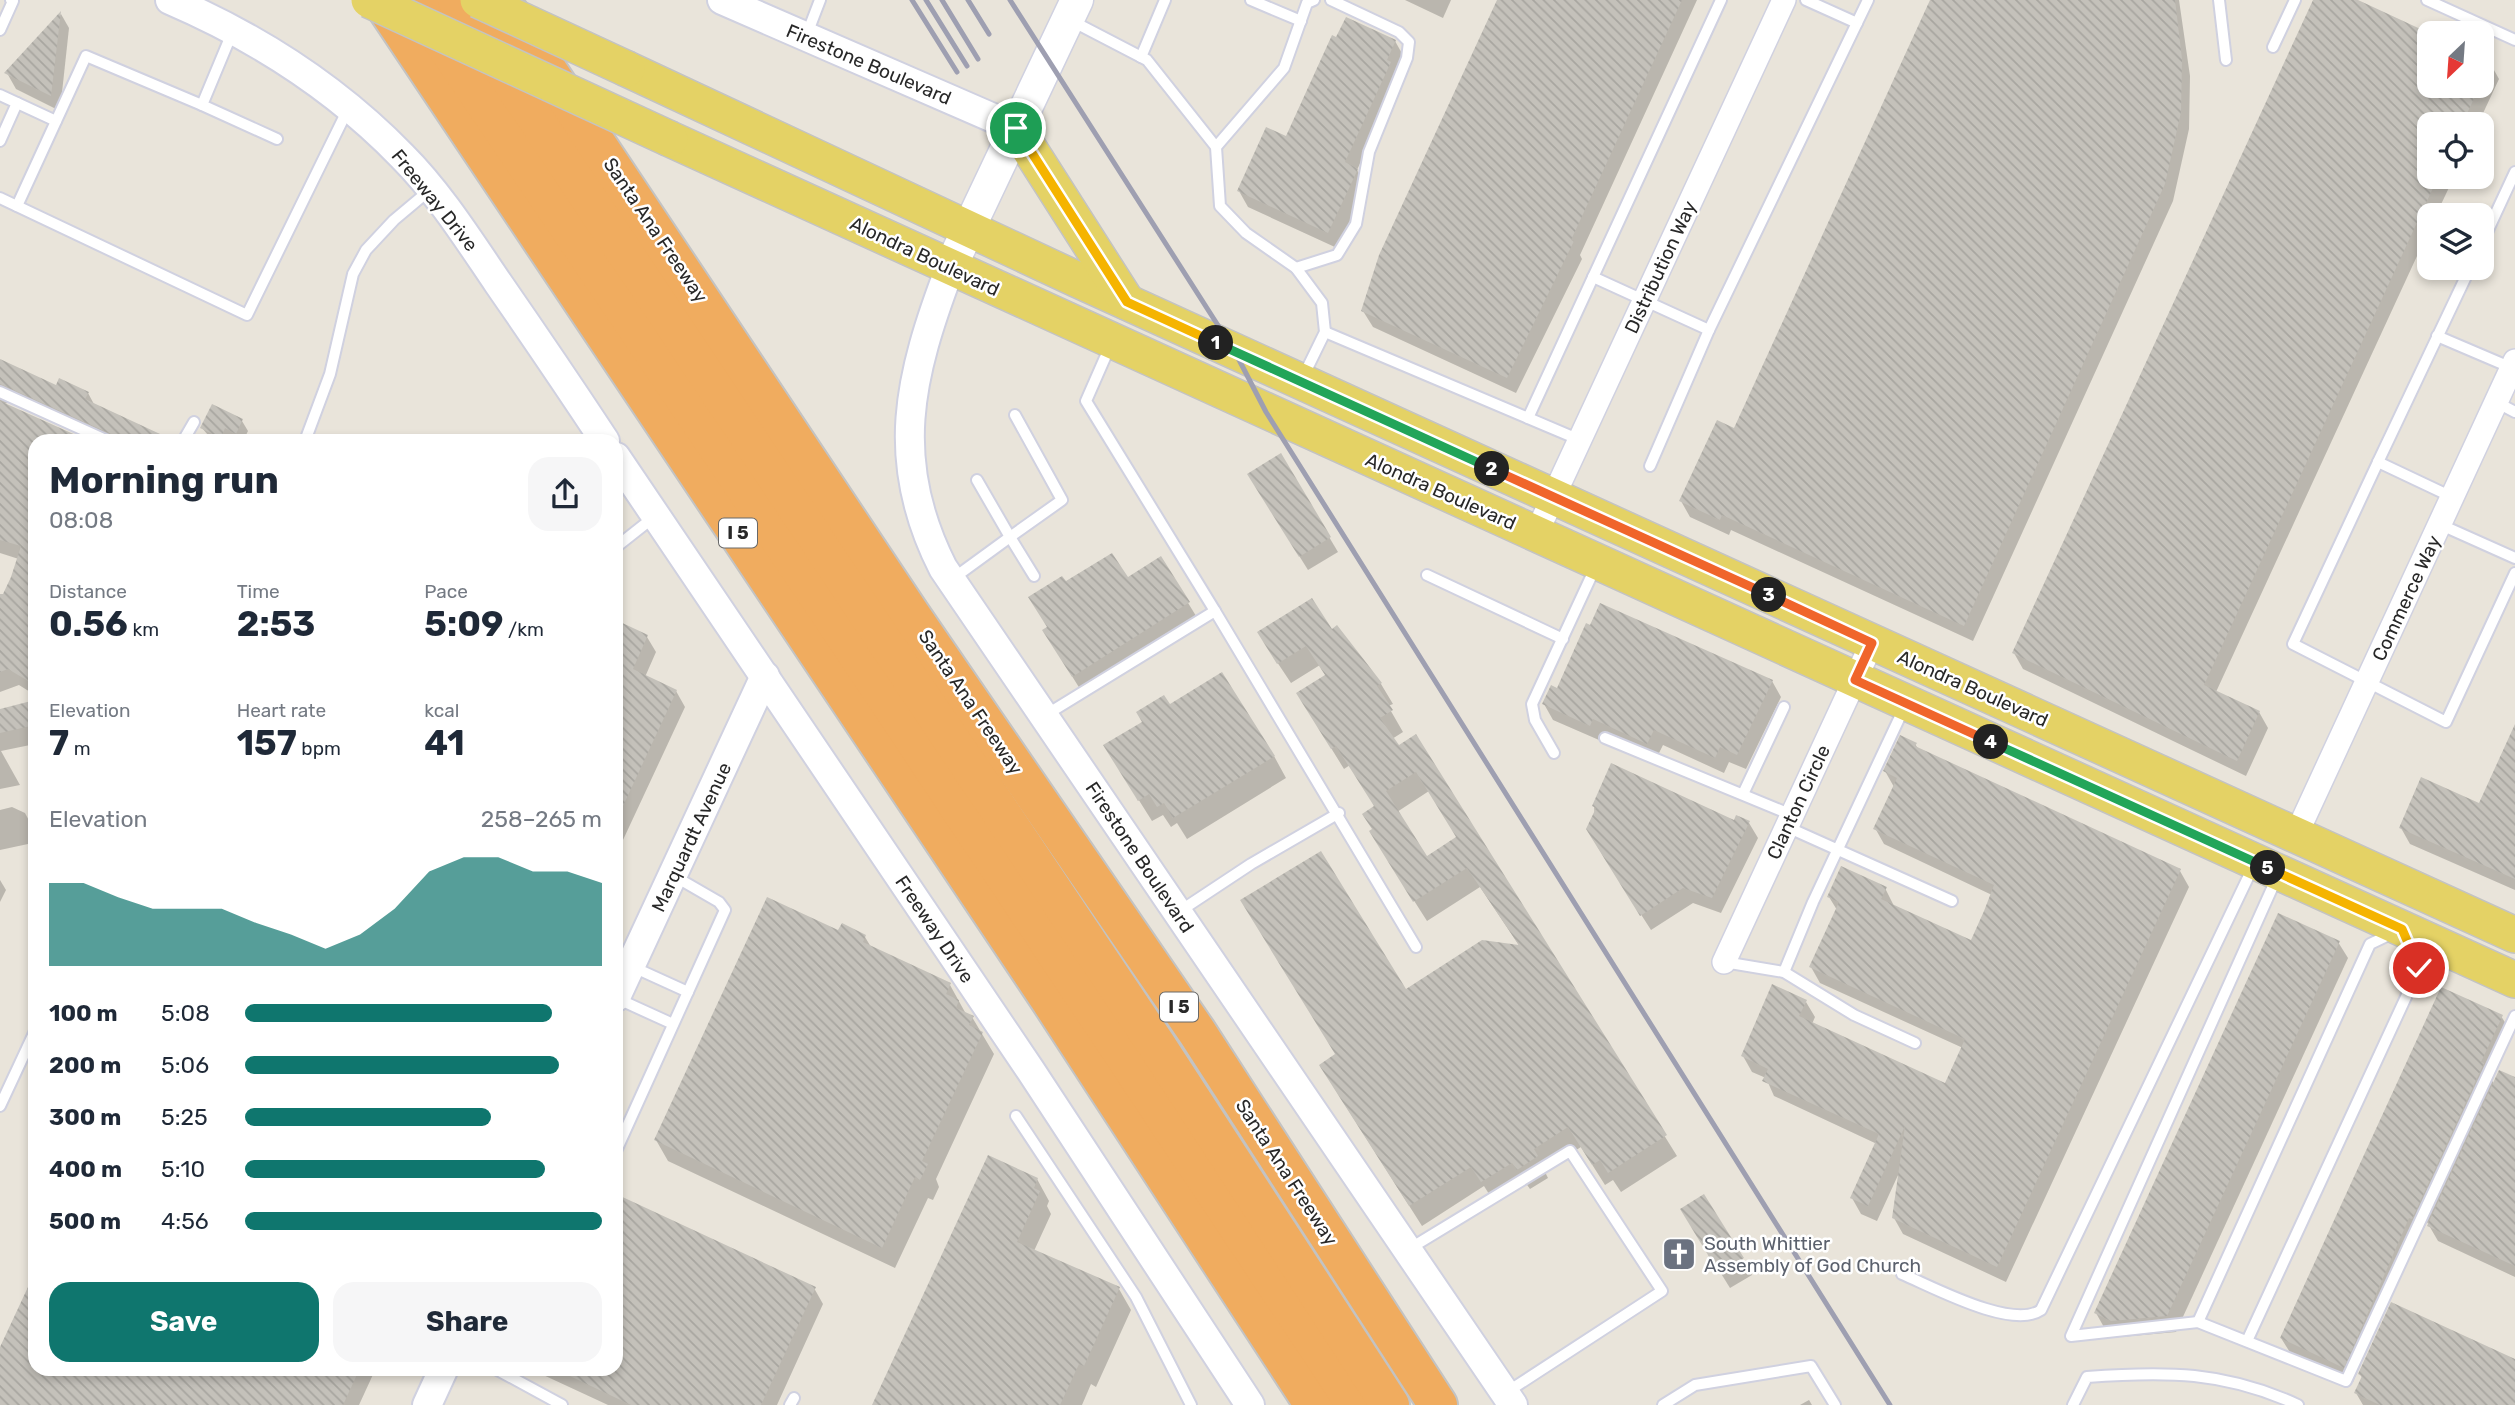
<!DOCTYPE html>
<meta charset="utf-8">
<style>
:root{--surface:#fff;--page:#f6f6f7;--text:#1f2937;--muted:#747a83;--accent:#0f766e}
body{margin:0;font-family:Rubik,sans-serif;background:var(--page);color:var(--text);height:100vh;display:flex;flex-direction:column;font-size:26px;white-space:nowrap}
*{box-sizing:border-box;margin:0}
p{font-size:23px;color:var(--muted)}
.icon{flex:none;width:38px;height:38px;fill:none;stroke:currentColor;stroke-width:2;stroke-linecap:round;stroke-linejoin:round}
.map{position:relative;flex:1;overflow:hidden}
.drawer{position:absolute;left:28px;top:434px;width:595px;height:942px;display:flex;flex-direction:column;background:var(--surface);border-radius:21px;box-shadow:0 4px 10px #0003}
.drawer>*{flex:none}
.needle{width:46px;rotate:205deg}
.tools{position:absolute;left:2417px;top:21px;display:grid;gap:14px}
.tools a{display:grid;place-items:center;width:77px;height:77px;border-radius:14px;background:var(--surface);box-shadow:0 4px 10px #0003;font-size:35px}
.pin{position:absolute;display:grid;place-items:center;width:60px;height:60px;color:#fff;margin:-30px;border:4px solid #fff;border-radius:50%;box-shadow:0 2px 7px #0007}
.km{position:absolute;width:35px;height:35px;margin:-18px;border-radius:50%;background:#222;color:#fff;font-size:19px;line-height:35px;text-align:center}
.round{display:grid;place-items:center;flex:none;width:74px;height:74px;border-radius:21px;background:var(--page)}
.summary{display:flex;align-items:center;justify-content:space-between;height:119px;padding:0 21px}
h1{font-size:38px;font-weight:700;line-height:52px}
.figures{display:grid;grid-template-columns:repeat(3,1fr);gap:10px;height:119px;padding:7px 21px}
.figures div{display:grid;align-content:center}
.figures b{font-size:35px;font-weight:700}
.figures small{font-size:19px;font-weight:400}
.figures p{font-size:19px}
.chart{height:196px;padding:14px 21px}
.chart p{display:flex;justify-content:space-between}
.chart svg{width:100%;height:126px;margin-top:7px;fill:var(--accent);opacity:.7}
.cta{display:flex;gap:14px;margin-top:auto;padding:14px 21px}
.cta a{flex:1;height:80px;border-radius:21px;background:var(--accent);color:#fff;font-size:28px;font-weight:700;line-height:80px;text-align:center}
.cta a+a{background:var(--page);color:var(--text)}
ul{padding:0 21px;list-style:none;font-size:23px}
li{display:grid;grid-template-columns:112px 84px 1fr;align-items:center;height:52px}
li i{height:18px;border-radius:9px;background:var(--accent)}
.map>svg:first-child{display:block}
.shadow{fill:#0003;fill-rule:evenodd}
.building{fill:url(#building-back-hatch);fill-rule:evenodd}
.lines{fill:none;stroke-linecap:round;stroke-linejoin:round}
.service-casing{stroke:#d0d1e0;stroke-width:14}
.minor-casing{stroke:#d0d1e0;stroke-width:26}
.tertiary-casing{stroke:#d0d1e0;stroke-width:32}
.secondary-casing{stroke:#d0d1e0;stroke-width:35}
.primary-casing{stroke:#c3c3c3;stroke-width:38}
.motorway-casing{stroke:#c3c3c3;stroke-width:42}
.service{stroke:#fff;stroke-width:10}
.minor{stroke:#fff;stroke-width:23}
.tertiary{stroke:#fff;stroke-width:28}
.secondary{stroke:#fff;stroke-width:32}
.primary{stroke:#e4d265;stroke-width:35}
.motorway{stroke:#f0ac5f;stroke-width:38}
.rail{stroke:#9e9fb1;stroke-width:5}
.primary-bridge-casing{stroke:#c3c3c3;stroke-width:38;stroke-linecap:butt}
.primary-bridge{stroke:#e4d265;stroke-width:35}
.split-1-casing{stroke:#fff;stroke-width:14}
.split-2-casing{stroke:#fff;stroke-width:14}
.split-3-casing{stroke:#fff;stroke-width:14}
.split-4-casing{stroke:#fff;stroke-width:14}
.split-5-casing{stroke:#fff;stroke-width:14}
.split-6-casing{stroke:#fff;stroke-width:14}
.split-1{stroke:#f5b400;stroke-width:9}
.split-2{stroke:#22a559;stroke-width:9}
.split-3{stroke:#f0652b;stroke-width:9}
.split-4{stroke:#f0652b;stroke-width:9}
.split-5{stroke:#22a559;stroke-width:9}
.split-6{stroke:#f5b400;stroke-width:9}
.labels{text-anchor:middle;stroke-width:5;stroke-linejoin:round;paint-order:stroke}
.shield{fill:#fff;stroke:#686868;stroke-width:2}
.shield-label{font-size:18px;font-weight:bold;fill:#282828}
.street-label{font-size:19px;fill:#282828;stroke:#fff}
.worship-label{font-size:19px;fill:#5b616d;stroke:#fff;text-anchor:start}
</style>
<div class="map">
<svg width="2515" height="1405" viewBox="0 0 2515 1405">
<defs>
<pattern id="building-back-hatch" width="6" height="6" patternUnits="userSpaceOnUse" patternTransform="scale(1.75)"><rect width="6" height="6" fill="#c4c1ba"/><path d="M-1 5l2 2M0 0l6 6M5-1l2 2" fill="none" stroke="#a8a6a0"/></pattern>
</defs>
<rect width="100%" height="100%" fill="#e9e4da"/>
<g class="shadow">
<path d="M1405,0H1451L1443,18Z"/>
<path d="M1499,0H1697L1580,255L1582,259L1516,393L1373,327L1363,311Z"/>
<path d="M1932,0H2179L2190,76L2189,129L2173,201L1973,641L1731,530L1729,535L1690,517L1681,501L1735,430Z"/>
<path d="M2315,0H2353L2429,35V86H2482V59L2490,63L2499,79L2478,124H2429V177H2454L2436,215H2429V230L2216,692L2259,712L2268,728L2246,776L2023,669L2014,653Z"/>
<path d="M61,14L69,28L60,111L16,89L7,73Z"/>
<path d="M1395,41L1404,57L1399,79L1357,170L1366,186L1337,248L1248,207L1239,191L1286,138Z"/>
<path d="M0,361L57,387L88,393L95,406L170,441H102L14,401L4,404L85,441H35V695L19,685L0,692V609L25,561L0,553Z"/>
<path d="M242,421L248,431L243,441L231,437L229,441H213L202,428Z"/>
<path d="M1280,455L1338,552L1308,570L1257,488Z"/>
<path d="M1161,559L1201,624L1085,697L1057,652L1048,628L1065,584L1127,580Z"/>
<path d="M616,622L647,637L656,652L645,677L676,691L685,707L616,855Z"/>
<path d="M1336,628L1381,684L1393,704L1388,706L1403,732L1392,739L1398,748L1416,737L1677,1156L1621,1192L1613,1180L1605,1185L1581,1147L1544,1170L1548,1178L1530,1189L1525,1182L1494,1202L1484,1186L1422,1226L1333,1086L1337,1055L1406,992L1520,947L1480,887L1427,921L1383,852L1373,830L1376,807L1350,765L1344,769L1310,714L1326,676L1320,665L1291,683L1271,653ZM1429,791L1458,838L1426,858L1397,812Z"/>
<path d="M1772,681L1781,697L1746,769L1729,762L1724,773L1663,745L1656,759L1602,734L1599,740L1553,720L1544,704L1558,691Z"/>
<path d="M35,702V744L1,751L20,785L0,789V711Z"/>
<path d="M1170,706L1274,756L1286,778L1187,839L1177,823L1171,827L1163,815L1152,821L1118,767Z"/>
<path d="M2515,728V890L2410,844L2401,828L2480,805Z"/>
<path d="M1915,744L1919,750L2180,871L2189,887L2006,1282L1903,1234L1894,1218L1899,1173L1877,1221L1861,1214L1852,1198L1877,1144L1774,1096L1766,1078L1752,1072L1743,1056L1806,1002L1815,1017L1812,1024L1946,1086L1963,1048L1820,983L1811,967L1837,910L1829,897L1885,888L1894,906L1972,942L1992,895L1884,844L1875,828L1894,787L1885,771Z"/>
<path d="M1594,806L1749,823L1758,838L1721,913L1693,903L1651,930L1597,846Z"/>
<path d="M12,807L25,813L34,830L28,844L0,850V810Z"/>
<path d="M0,880L6,890L0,902Z"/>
<path d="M839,933L865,937L871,947L950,985L966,1014L972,1017L994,1054L936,1179L939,1187L933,1200L928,1198L895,1268L668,1161L656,1140Z"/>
<path d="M2338,942L2348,958L2176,1332L2121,1337L2105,1329L2096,1313Z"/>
<path d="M2501,1016L2511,1032L2490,1077L2494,1084L2515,1079V1277L2438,1241L2427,1222L2421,1234L2418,1232L2353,1382L2291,1354L2281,1338Z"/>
<path d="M1037,1179L1049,1201L1047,1206L1051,1214L1034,1251L1119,1289L1131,1310L1096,1387L1091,1384L1082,1405H873Z"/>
<path d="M616,1196L814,1288L823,1304L777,1405H608L539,1373L537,1368H616Z"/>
<path d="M1704,1196L1752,1275L1730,1288L1691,1225Z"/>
<path d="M35,1276V1368H376L359,1405H0V1351Z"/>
<path d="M2515,1361V1405H2363L2356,1393L2363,1379L2359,1373Z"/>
<path d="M1809,1400L1812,1405H1800Z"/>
</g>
<g class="building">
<path d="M1497,0H1682L1571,240L1574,241L1507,378L1361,311L1379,255Z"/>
<path d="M1930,0H2175L2182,59L2181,112L2165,184L1964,626L1722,515L1720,520L1679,501L1717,420L1734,428Z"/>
<path d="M2313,0H2358L2429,33V86H2480L2462,124H2429V177H2438L2204,685L2260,711L2237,761L2012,653Z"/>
<path d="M61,11L51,96L4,73Z"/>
<path d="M1346,17L1396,40L1387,60L1391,62L1345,162L1358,169L1328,233L1237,191L1266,127L1286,136L1332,35L1336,37Z"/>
<path d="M0,359L56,385L59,378L89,392L85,399L175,441H116L111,434L0,384Z"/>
<path d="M0,401L89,441H35V685L8,669L0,672V594H3L11,577L21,546L0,540Z"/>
<path d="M212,404L243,419L236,434L225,428L221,438L200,428Z"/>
<path d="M1281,453L1331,537L1299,557L1247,474Z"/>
<path d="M1112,553L1128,577L1161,556L1190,602L1072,677L1042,630L1047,627L1028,597L1062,576L1066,581Z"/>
<path d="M1312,598L1332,629L1337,625L1382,683L1377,686L1393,710L1380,718L1399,745L1416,734L1667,1135L1608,1173L1600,1160L1592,1165L1568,1127L1534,1149L1538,1156L1517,1170L1512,1163L1481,1182L1471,1167L1409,1206L1319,1065L1335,1054L1240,900L1321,851L1406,989L1482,940L1519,945L1467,868L1413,902L1369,831L1372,829L1362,814L1374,806L1336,746L1331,749L1296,693L1325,675L1306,646L1277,664L1257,632ZM1416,772L1456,837L1427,856L1386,791Z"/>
<path d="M1600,603L1773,680L1737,755L1720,747L1715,758L1654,730L1647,744L1593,719L1590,726L1542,704L1551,685L1557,688L1586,623L1590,625Z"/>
<path d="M616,620L648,635L633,669L677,690L616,821Z"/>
<path d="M1222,672L1275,756L1173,818L1164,803L1157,807L1149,794L1138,801L1103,745L1142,722L1136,712L1164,695L1170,704Z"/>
<path d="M35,700V725L0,733V709Z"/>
<path d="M2515,724V879L2399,828L2421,777L2479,803Z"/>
<path d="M1900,735L1917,743L1915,746L2181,869L1997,1267L1892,1218L1905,1126L1868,1206L1850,1198L1879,1134L1762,1081L1768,1069L1741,1056L1772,984L1807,1000L1799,1016L1945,1083L1965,1039L1809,967L1839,902L1827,897L1841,866L1887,887L1881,899L1971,940L1984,911L1994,885L1873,829L1897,778L1883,771Z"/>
<path d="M1611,763L1734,820L1736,815L1750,821L1712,898L1683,888L1640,916L1586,829L1596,808L1592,806Z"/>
<path d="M767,897L838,930L842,923L866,935L863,942L951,983L946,994L959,1000L956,1008L974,1016L969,1025L983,1032L922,1161L928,1164L920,1180L915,1177L882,1248L654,1140Z"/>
<path d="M2278,913L2340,941L2167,1316L2111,1321L2094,1313Z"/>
<path d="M2441,987L2503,1015L2481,1062L2484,1063L2412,1219L2409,1218L2344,1368L2280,1338Z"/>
<path d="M2499,1070L2515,1077V1266L2427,1226Z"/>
<path d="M988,1155L1038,1178L1034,1188L1040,1191L1017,1242L1120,1287L1084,1366L1079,1364L1060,1405H872Z"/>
<path d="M616,1194L816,1287L761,1405H631L553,1368H616Z"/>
<path d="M1704,1194L1744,1258L1719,1273L1680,1209Z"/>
<path d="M35,1272V1368H360L343,1405H0V1347Z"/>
<path d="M2391,1302L2515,1359V1405H2380L2354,1393L2362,1376L2358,1374Z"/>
</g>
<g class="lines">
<g class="service-casing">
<g id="service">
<path d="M1251,0L1301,21"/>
<path d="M1806,0L1857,23"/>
<path d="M2219,0L2226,60"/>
<path d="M2427,0L2515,40"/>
<path d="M1070,20L1147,60L1216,147L1220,206L1246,233L1296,268L1322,303L1325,332L1303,377"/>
<path d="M0,30L13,1L11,0"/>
<path d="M232,33L202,105L277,139"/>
<path d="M807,34L820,0"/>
<path d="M2273,47L2295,0"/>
<path d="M1141,57L1165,0"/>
<path d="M0,95L56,121"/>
<path d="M0,141L17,103"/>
<path d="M1216,147L1284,68L1307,3L1314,0"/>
<path d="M0,198L247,315L349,107"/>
<path d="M17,206L86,56L202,105"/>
<path d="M2482,243L2515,172"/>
<path d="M1296,268L1337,255L1356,224L1369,152L1407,58L1409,42L1399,32L1331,0"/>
<path d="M1593,277L1709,330L1650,466"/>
<path d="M1709,330L1868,0"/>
<path d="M1325,332L1580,440"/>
<path d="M2437,336L2512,368"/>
<path d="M1111,344L1086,401L1215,611"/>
<path d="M0,392L108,441"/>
<path d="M2496,402L2515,412"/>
<path d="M1015,415L1062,500L1010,537L1034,576"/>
<path d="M1528,418L1721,0"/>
<path d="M183,441L194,422"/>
<path d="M305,441L330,374L353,274L366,250L394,220L431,189"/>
<path d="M2378,462L2470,268"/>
<path d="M2452,497L2378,462L2293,644L2446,722L2515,573"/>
<path d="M2439,524L2515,558"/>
<path d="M616,547L654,517"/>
<path d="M1427,575L1563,639"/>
<path d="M951,580L1010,537L977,480"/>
<path d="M1044,716L1215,611L1416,947"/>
<path d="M1605,738L1792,815"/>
<path d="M1554,753L1535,720L1532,704L1596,566"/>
<path d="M1743,794L1784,707"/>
<path d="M1787,827L1952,901"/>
<path d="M2278,875L2071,1336L2198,1322L2346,1381L2515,1016"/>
<path d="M1180,911L1251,864L1339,813"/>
<path d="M1724,962L1784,972L1854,1015L1915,1043"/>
<path d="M633,967L688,992"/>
<path d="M1784,972L1813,902L1905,706"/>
<path d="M616,998L673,1024"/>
<path d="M0,1106L35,1031"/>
<path d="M1016,1116L1136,1297L1191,1405"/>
<path d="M616,1151L725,910L719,902L674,876"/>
<path d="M1409,1249L1570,1151L1662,1291L1507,1392"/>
<path d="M1902,1274C1933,1287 2012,1330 2041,1310L2254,865"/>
<path d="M2198,1322L2370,944L2395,932"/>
<path d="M2247,1341L2418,971L2406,939"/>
<path d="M494,1368L562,1405"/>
<path d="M790,1405L794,1398"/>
<path d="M1663,1405L1695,1385L1811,1366L1835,1405"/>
<path d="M2073,1405L2087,1377C2165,1371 2225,1371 2298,1405"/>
</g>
</g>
<g class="minor-casing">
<g id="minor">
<path d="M1536,534L1784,0"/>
<path d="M2296,835L2515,361"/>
<path d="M1724,962L1872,643"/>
</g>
</g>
<g class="tertiary-casing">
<g id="tertiary">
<path d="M170,0C256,37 336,88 402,156C439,193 468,239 498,283C534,335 570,388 605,441"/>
<path d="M722,0L1016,128"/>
<path d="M950,268C909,376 888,460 943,568L1513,1405"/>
<path d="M616,457L1031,1071L1250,1405"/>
<path d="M616,997L765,676"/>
<path d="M427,1405L444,1368"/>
</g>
</g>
<g class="secondary-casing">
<path id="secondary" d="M950,268L1077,0"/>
</g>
<g class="primary-casing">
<g id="primary">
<path d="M627,69L1076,279L2515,935"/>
<path d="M1016,128L1127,302"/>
<path d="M670,139L2515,980"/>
</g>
</g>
<g class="motorway-casing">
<g id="motorway">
<path d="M381,0L1050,1000L1314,1405"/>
<path d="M415,0L837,624L1356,1405"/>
<path d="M457,0L1157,1046L1390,1405"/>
<path d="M502,2L911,615L1197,1032L1438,1405"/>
</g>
</g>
<use href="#service" class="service"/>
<use href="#minor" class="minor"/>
<use href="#tertiary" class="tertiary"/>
<use href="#secondary" class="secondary"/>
<use href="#primary" class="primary"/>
<use href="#motorway" class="motorway"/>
<g class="rail">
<path d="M912,0L957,72"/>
<path d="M926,0L967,66"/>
<path d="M942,0L978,59"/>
<path d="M968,0L989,34"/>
<path d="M1010,0L1235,352L1266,412L1890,1405"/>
</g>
<g class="primary-bridge-casing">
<g id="primary-bridge">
<path d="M369,0L670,139"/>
<path d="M478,0L627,69"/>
</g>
</g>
<use href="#primary-bridge" class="primary-bridge"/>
</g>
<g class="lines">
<g class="split-1-casing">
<path id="split-1" d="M1016,128L1127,302L1216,343"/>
</g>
<g class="split-2-casing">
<path id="split-2" d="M1216,343L1492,469"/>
</g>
<g class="split-3-casing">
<path id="split-3" d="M1492,469L1769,595"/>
</g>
<g class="split-4-casing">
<path id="split-4" d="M1769,595L1872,643L1855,680L1991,742"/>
</g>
<g class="split-5-casing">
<path id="split-5" d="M1991,742L2268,868"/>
</g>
<g class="split-6-casing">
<path id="split-6" d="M2268,868L2402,929L2419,968"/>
</g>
<use href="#split-1" class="split-1"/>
<use href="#split-2" class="split-2"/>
<use href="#split-3" class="split-3"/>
<use href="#split-4" class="split-4"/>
<use href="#split-5" class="split-5"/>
<use href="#split-6" class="split-6"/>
</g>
<defs>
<g id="church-square" transform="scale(1.75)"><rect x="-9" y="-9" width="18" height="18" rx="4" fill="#6b7280" stroke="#fff"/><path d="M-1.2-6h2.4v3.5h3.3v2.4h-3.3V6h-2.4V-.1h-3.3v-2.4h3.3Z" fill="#fff"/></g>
</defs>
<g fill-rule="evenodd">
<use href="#church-square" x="1679" y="1254"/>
</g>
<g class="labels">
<g class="shield">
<rect x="719" y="518.5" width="38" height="29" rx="5"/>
<rect x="1160" y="992.5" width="38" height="29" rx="5"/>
</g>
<g class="shield-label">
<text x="738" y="539">I 5</text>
<text x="1179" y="1013">I 5</text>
</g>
<g class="street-label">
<text transform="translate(869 64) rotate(23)" y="7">Firestone Boulevard</text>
<text transform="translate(435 200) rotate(51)" y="7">Freeway Drive</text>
<text transform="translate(656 230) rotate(56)" y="7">Santa Ana Freeway</text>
<text transform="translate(925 256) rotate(25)" y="7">Alondra Boulevard</text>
<text transform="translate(1660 267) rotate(-65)" y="7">Distribution Way</text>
<text transform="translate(1441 491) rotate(24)" y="7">Alondra Boulevard</text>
<text transform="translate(2406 598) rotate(-65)" y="7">Commerce Way</text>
<text transform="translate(1973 688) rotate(24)" y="7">Alondra Boulevard</text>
<text transform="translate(971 702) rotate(56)" y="7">Santa Ana Freeway</text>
<text transform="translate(1798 802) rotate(-65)" y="7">Clanton Circle</text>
<text transform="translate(691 837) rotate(-65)" y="7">Marquardt Avenue</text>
<text transform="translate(1140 857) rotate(56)" y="7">Firestone Boulevard</text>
<text transform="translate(935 929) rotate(56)" y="7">Freeway Drive</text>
<text transform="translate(1287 1172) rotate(57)" y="7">Santa Ana Freeway</text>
</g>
<g class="worship-label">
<text x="1704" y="1250">South Whittier<tspan x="1704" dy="22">Assembly of God Church</tspan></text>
</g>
</g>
</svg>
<div class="tools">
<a><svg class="needle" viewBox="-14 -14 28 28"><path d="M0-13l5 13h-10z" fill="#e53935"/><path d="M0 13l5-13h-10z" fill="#747a83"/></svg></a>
<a><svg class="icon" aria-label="locate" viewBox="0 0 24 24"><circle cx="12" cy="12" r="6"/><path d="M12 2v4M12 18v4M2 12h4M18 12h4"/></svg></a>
<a><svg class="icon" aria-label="layers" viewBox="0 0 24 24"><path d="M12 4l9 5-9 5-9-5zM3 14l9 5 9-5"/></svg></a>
</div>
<div class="pin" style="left:1016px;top:128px;background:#1e9e55"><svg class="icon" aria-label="arrive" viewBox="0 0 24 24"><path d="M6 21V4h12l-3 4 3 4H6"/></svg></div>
<div class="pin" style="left:2419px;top:968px;background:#d93025"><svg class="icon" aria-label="check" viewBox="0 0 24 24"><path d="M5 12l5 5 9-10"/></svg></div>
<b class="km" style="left:1216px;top:343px">1</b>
<b class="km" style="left:1492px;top:469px">2</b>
<b class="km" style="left:1769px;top:595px">3</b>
<b class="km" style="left:1991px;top:742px">4</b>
<b class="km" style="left:2268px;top:868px">5</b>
<section class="drawer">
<div class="summary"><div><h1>Morning run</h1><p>08:08</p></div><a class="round"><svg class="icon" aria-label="share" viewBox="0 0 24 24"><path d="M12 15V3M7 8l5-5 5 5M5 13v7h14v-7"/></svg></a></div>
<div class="figures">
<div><p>Distance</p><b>0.56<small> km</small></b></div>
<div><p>Time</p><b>2:53</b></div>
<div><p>Pace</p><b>5:09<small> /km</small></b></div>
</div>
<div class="figures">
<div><p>Elevation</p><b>7<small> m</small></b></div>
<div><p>Heart rate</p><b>157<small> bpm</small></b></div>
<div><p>kcal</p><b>41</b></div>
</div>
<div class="chart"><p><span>Elevation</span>258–265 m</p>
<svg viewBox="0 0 160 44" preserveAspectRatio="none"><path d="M0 44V15L10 15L20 20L30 24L40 24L50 24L60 29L70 33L80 38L90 33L100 24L110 11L120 6L130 6L140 11L150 11L160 15V44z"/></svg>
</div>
<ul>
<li><b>100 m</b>5:08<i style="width:86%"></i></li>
<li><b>200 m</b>5:06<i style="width:88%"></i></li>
<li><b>300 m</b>5:25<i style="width:69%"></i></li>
<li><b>400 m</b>5:10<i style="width:84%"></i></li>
<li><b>500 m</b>4:56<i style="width:100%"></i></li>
</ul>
<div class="cta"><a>Save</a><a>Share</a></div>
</section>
</div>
